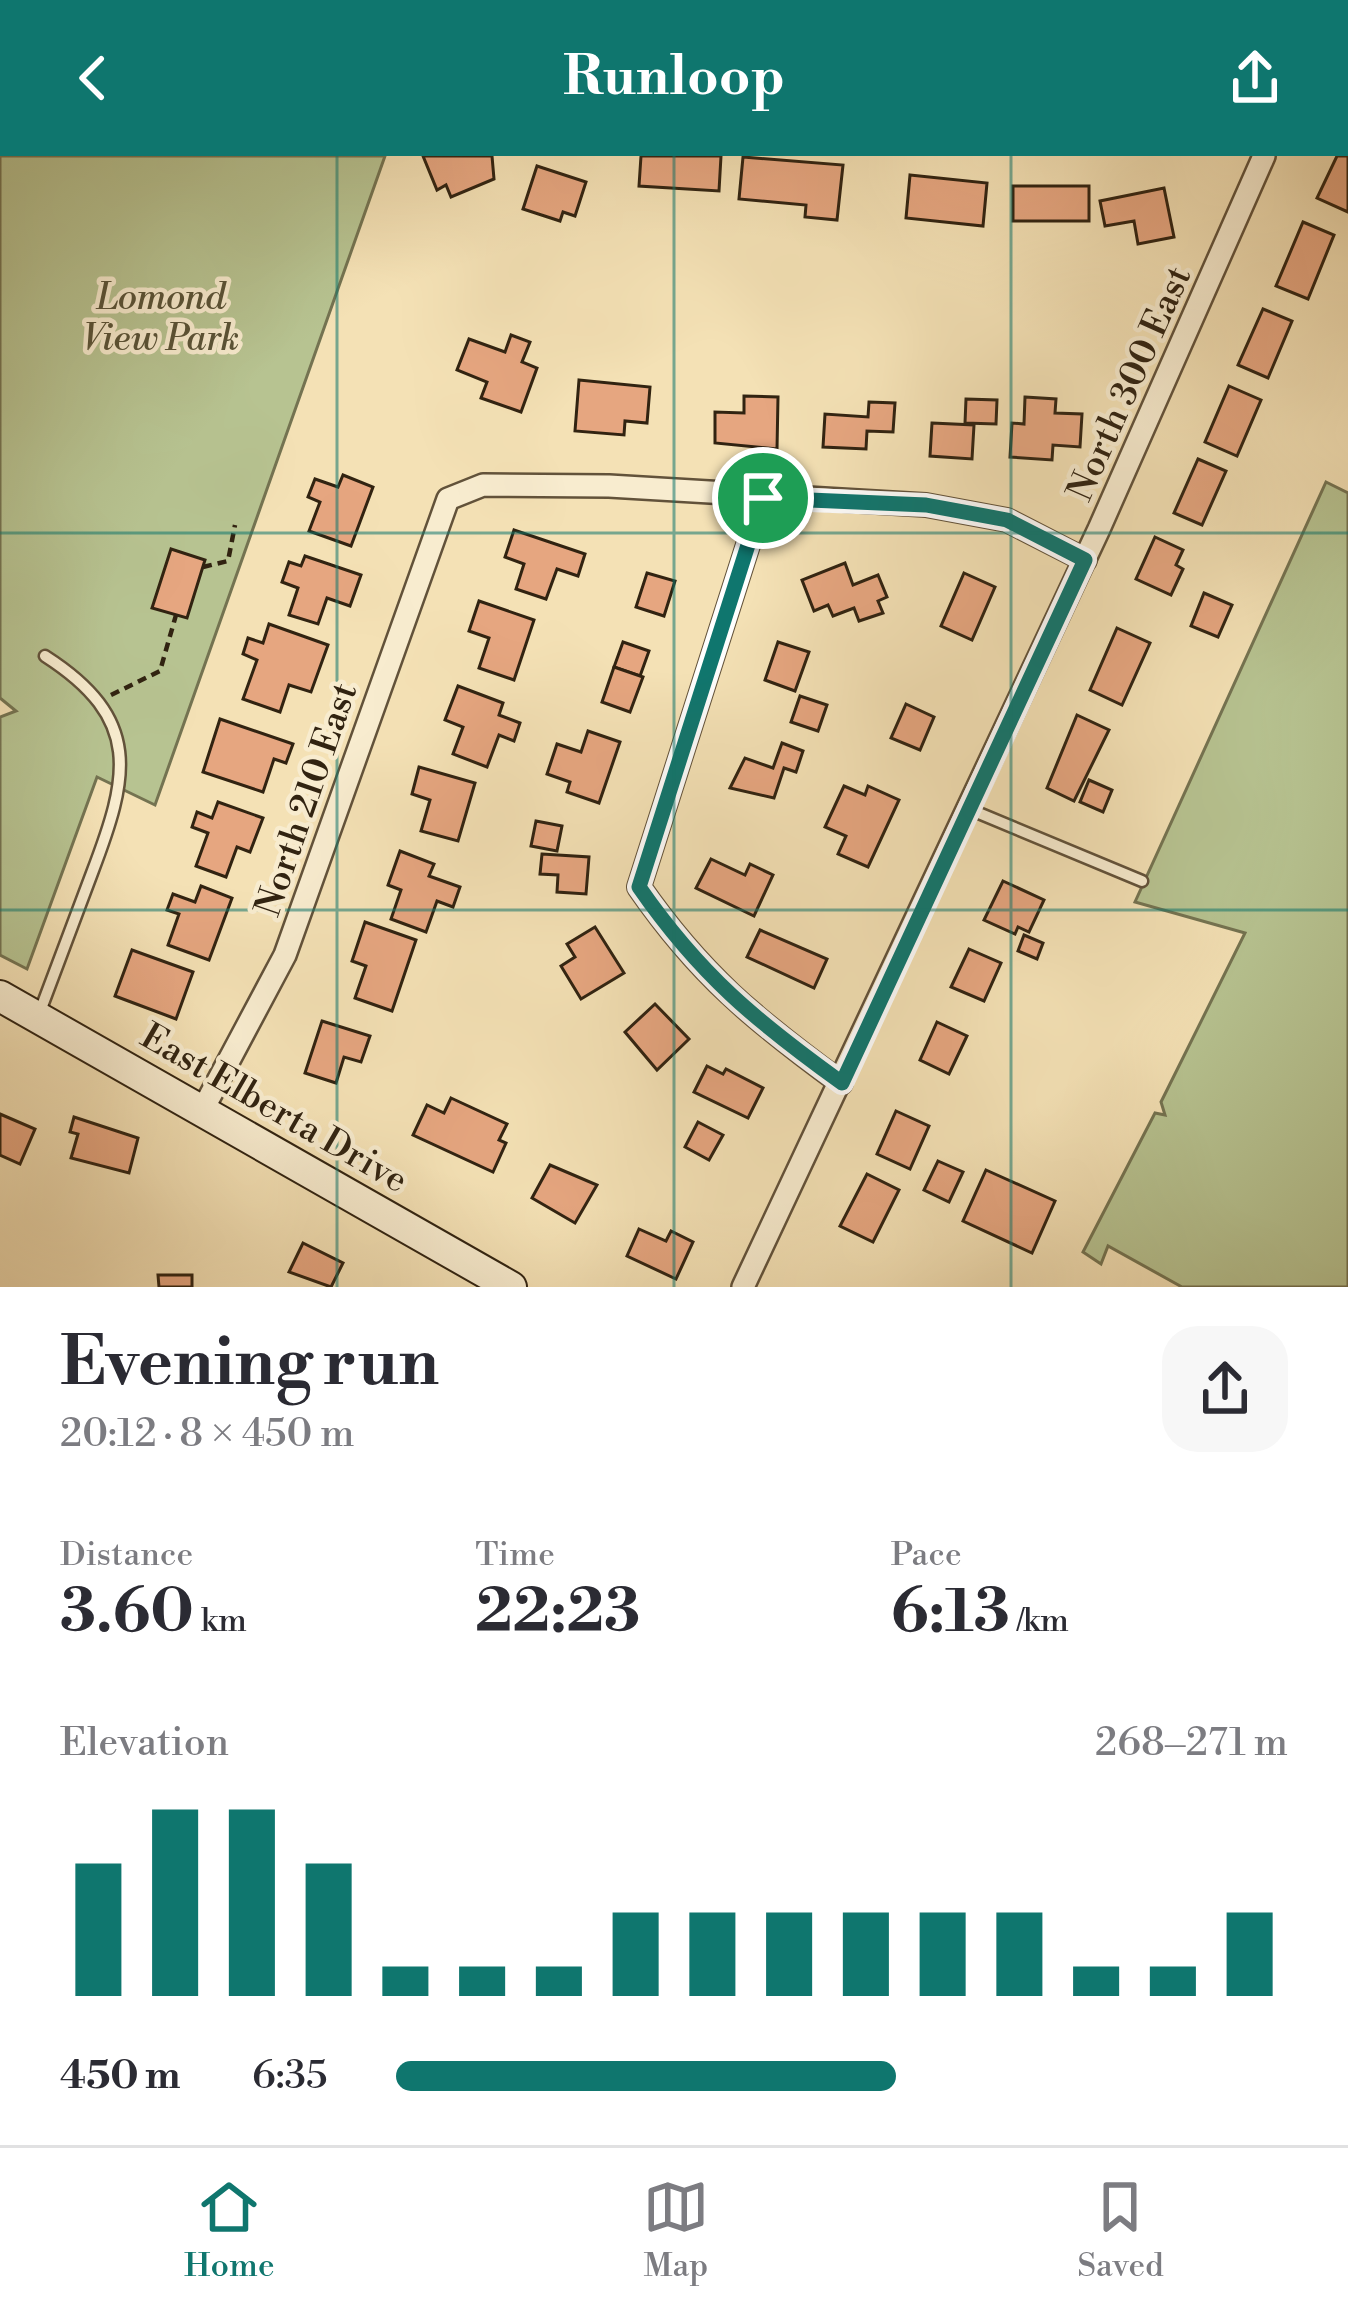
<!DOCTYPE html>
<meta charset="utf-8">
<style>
:root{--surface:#fff;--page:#f7f7f7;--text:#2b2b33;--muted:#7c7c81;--line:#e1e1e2;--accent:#0f766e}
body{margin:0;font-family:"Libre Bodoni",serif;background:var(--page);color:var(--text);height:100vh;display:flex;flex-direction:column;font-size:45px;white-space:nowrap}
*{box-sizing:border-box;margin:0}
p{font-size:39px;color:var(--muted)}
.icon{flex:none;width:66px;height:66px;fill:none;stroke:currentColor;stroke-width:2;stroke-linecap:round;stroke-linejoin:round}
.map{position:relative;height:1131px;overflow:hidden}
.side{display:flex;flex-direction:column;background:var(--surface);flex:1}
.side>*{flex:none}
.pin{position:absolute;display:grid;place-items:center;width:102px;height:102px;color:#fff;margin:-51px;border:6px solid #fff;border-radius:50%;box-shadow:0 3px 12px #0007}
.round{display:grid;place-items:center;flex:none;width:126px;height:126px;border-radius:36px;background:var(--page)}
.overview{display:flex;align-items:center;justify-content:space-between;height:204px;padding:0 60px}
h1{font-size:66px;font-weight:700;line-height:90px}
.figures{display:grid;grid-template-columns:repeat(3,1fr);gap:18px;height:204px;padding:12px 60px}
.figures div{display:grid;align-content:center}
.figures b{font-size:60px;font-weight:700}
.figures small{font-size:33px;font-weight:400}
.figures p{font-size:33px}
.chart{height:336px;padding:24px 60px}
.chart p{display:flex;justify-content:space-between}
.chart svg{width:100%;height:216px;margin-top:12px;stroke:var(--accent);stroke-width:6}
ul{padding:0 60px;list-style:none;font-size:39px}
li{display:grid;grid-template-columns:192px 144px 1fr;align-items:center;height:90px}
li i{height:30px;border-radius:15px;background:var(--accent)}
header{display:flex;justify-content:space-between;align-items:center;height:156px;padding:0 60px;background:var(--accent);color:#fff;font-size:54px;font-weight:700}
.tabs{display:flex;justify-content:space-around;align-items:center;height:168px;border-top:3px solid var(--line);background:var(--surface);font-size:33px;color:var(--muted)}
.tabs a{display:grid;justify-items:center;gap:6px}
.tabs .on{color:var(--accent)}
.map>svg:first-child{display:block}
.green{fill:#b7c391;stroke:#747351;stroke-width:3}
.building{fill:#e6a680;stroke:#312311;stroke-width:3}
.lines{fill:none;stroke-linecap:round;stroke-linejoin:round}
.service-casing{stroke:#62523a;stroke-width:15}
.minor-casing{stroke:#62523a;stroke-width:26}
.secondary-casing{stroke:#312311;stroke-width:34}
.path{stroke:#312311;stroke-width:4.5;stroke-dasharray:9 6;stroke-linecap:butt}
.service{stroke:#f8eccf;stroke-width:10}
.minor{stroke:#f8eccf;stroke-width:21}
.secondary{stroke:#f8eccf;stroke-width:30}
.route-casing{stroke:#fff;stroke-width:24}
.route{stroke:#0f766e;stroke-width:15}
.grid{fill:none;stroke:#0f766e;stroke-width:3;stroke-opacity:0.55}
.labels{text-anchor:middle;stroke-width:9;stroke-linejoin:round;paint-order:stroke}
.park-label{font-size:36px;font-style:italic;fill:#595337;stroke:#f8eccf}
.street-label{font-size:36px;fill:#312311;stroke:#f8eccf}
</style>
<header><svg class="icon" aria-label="back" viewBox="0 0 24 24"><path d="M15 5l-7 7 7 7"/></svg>Runloop<svg class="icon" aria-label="share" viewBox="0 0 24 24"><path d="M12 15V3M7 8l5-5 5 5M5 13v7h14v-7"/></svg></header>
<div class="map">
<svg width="1348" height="1131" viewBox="0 0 1348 1131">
<rect width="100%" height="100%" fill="#f4e1b5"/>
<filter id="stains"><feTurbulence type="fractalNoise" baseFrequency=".00167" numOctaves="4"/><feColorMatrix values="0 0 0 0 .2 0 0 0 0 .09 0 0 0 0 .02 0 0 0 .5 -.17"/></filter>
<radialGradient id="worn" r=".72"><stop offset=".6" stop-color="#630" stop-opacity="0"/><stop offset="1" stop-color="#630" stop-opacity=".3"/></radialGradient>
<g class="green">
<path d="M0,0H385L155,649L97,621L27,813L0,799V561L16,555L0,542Z"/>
<path d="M1326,326L1348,337V1131H1182L1108,1090L1101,1108L1083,1096L1155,957L1165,959L1161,946L1245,777L1135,746Z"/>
</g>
<g class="building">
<path d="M423,0H492L494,23L451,41L446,29L437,34Z"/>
<path d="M641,0H721L719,35L639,30Z"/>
<path d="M1337,0H1348V56L1317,42Z"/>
<path d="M743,1L843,9L837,64L805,61L806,49L739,43Z"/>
<path d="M537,10L586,26L575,60L563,56L560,65L523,53Z"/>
<path d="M910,19L987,27L983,70L906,62Z"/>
<rect x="1013" y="30" width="76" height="35"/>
<path d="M1164,32L1174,81L1138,88L1134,65L1105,70L1100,45Z"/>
<path d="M1303,66L1334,79L1308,143L1276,130Z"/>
<path d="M1263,153L1292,165L1268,222L1238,209Z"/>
<path d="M511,179L530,186L522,206L537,212L521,256L481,242L487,226L457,214L469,183L505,196Z"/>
<path d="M579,224L650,231L647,267L625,265L624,279L575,275Z"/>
<path d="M1229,230L1261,244L1237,300L1205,286Z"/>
<path d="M744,240L778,241L777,293L715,287V256L744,257Z"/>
<path d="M1025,241L1056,243L1055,257L1082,258L1080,291L1053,289L1052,304L1010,301L1012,267L1024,268Z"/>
<path d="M966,243L997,244L996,268L965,267Z"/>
<path d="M869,246L895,247L893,276L867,275L866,293L823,291L825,258L868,261Z"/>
<path d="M932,267L974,269L972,303L930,300Z"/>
<path d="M1198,303L1226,315L1202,369L1174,357Z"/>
<path d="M343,319L373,331L351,390L309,375L320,346L308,341L315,323L338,331Z"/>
<path d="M514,374L585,398L578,420L557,413L546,443L516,433L524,408L505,401Z"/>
<path d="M1155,381L1183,394L1176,409L1183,413L1171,439L1136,423Z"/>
<path d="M171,393L205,404L187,462L152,452Z"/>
<path d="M305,400L361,419L350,450L327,442L318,468L289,459L298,432L282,426L289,406L301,410Z"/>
<path d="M845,407L853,429L878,419L887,441L878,445L883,457L859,465L854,452L833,460L828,449L814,455L802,424Z"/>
<path d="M647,417L675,425L664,460L636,451Z"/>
<path d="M964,417L995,431L972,484L941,470Z"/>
<path d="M1204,437L1232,449L1218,481L1191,470Z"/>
<path d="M479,445L534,464L514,524L479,512L489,482L469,475Z"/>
<path d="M269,468L328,489L311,536L289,529L280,556L243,543L257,504L243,498L248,482L263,487Z"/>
<path d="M1117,472L1150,487L1122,549L1090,534Z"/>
<path d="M623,486L649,495L640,520L614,511Z"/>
<path d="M778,486L809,496L795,535L765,524Z"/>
<path d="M614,511L643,521L630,556L602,546Z"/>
<path d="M458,530L503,547L499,559L520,567L514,585L499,579L487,611L453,598L463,571L445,564Z"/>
<path d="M800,540L827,549L818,575L791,566Z"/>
<path d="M906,548L934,561L920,594L891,582Z"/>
<path d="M1077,559L1109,574L1074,645L1047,632Z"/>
<path d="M220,563L293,588L286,607L274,603L263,636L203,616Z"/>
<path d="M588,575L620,586L599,647L567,636L570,626L547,618L557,588L581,596Z"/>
<path d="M782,587L803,595L796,616L784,612L774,642L730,632L745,602L773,612Z"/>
<path d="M419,611L475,627L458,685L421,675L430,644L412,638Z"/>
<path d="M1089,624L1112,634L1103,656L1080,646Z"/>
<path d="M844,630L865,639L868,630L899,644L868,711L838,698L846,680L825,671Z"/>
<path d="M218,646L263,662L250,696L237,691L226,721L196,710L208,677L192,671L197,656L212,662Z"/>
<path d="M536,665L562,670L557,695L531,690Z"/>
<path d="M400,695L434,708L429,720L460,731L453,751L437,745L426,776L391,763L401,734L388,729Z"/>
<path d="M542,698L589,701L586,738L557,736L558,719L540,718Z"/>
<path d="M711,703L745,719L750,708L773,719L754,760L696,732Z"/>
<path d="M1003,725L1044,744L1029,776L1018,771L1015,778L984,764Z"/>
<path d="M201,730L232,742L209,804L168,789L179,758L167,754L173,738L195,746Z"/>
<path d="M365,766L416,784L392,855L355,842L366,810L352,805Z"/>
<path d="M595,771L624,817L581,843L561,810L575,801L567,788Z"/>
<path d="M760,774L827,803L814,832L747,801Z"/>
<path d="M1024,779L1043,787L1037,803L1018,795Z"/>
<path d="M969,793L1001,807L984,845L951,831Z"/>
<path d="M132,794L193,816L176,863L115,840Z"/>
<path d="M655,848L689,883L657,914L625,876Z"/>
<path d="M322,865L370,880L361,906L344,901L336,927L305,917Z"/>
<path d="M937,866L967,880L949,918L920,904Z"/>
<path d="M707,910L723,918L726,913L763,932L748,962L694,936Z"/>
<path d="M451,942L507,968L499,984L506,987L493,1016L413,979L427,949L444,957Z"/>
<path d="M896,955L929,970L910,1013L877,998Z"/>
<path d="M0,958L35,973L20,1008L0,999Z"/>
<path d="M74,961L138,982L129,1017L71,1002L78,978L70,976Z"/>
<path d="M698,966L723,979L709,1004L685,991Z"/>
<path d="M938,1005L963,1016L949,1046L924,1034Z"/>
<path d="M550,1009L597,1029L575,1067L532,1042Z"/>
<path d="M986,1014L1055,1045L1032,1097L963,1065Z"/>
<path d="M867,1018L899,1034L873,1086L840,1070Z"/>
<path d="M639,1073L666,1085L671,1075L693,1086L676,1123L627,1100Z"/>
<path d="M303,1087L343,1107L331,1131L289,1116Z"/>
<path d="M158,1119H192V1131H159Z"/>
</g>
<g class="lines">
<g class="service-casing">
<g id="service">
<path d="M969,653L1142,725"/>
<path d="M39,858C57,811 74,764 92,717C129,620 143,563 45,500"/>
</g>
</g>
<g class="minor-casing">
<g id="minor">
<path d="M763,342L639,731C700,819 755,864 841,927"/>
<path d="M202,955L285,799L448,343L483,329L609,330L926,349L1007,364L1085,404"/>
<path d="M743,1131L1099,373L1264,0"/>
</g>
</g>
<g class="secondary-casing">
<path id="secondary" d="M0,840L511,1131"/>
</g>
<g class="path">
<path d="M203,411L228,405L235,369"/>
<path d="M111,539L160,515L176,459"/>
</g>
<use href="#service" class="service"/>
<use href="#minor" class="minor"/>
<use href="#secondary" class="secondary"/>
</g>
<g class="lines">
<g class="route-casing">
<path id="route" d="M763,342L926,349L1007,364L1085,404L842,927C756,865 700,819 639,731Z"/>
</g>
<use href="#route" class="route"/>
</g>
<path class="grid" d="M337,0V1131M674,0V1131M1011,0V1131M0,377H1348M0,754H1348"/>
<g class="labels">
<g class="park-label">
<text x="161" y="153">Lomond<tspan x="161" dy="41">View Park</tspan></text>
</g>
<g class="street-label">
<text transform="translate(1128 227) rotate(-66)" y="13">North 300 East</text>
<text transform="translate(305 643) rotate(-71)" y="13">North 210 East</text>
<text transform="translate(275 951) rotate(30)" y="13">East Elberta Drive</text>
</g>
</g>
<rect width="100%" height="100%" filter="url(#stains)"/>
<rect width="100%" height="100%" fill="url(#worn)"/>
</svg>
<div class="pin" style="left:763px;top:342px;background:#1e9e55"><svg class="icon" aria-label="arrive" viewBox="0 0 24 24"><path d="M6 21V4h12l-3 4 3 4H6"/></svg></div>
</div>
<section class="side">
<div class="overview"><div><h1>Evening run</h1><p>20:12 · 8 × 450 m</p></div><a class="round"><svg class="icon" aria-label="share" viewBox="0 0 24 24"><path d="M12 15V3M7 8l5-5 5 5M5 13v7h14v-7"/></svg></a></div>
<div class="figures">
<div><p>Distance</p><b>3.60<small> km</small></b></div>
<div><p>Time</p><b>22:23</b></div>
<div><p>Pace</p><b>6:13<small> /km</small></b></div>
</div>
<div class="chart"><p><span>Elevation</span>268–271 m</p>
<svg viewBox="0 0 160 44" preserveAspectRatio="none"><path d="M5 44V17M15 44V6M25 44V6M35 44V17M45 44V38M55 44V38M65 44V38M75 44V27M85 44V27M95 44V27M105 44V27M115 44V27M125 44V27M135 44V38M145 44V38M155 44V27"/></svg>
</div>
<ul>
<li><b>450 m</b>6:35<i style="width:56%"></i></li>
</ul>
</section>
<nav class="tabs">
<a class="on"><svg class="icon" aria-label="home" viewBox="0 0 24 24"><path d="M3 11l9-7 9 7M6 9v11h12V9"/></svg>Home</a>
<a><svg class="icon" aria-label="map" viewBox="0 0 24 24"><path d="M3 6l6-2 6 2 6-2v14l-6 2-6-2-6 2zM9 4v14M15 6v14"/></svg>Map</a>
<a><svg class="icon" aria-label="saved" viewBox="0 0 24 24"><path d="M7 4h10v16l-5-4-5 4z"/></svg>Saved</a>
</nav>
